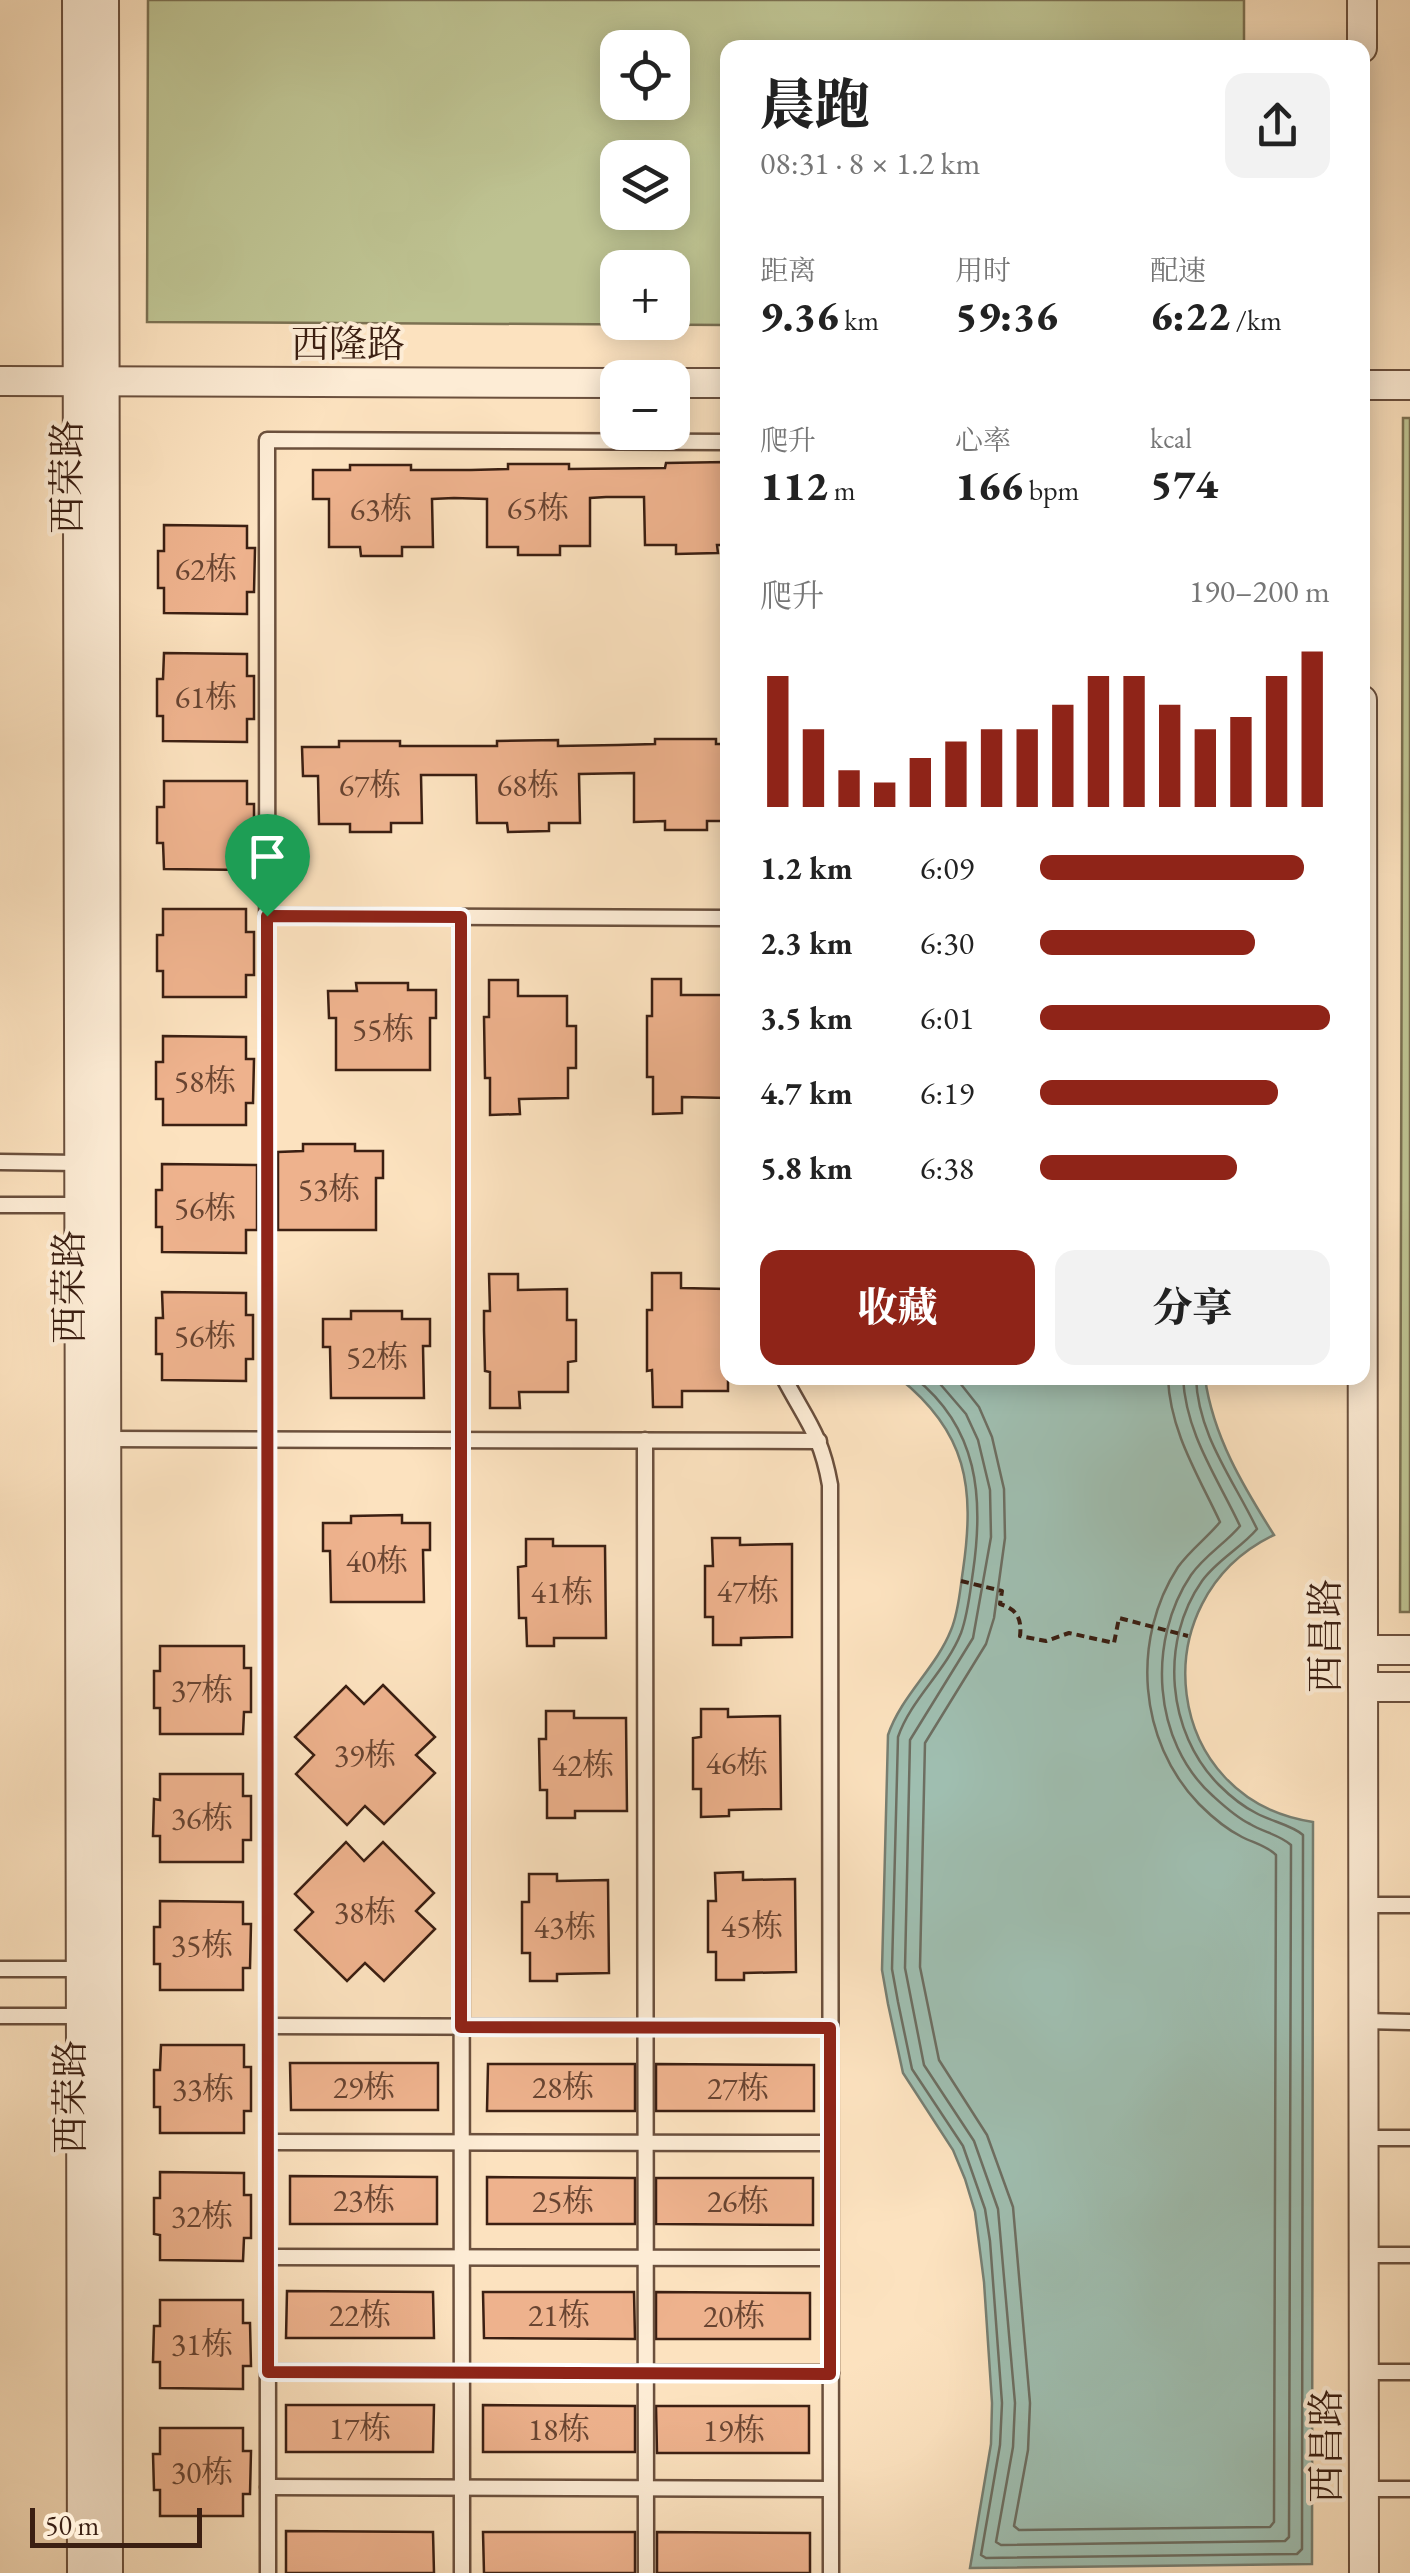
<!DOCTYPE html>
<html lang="zh">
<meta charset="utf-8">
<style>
:root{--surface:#fff;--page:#f2f2f2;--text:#222;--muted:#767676;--accent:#8f2418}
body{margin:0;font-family:"EB Garamond","Noto Serif SC",serif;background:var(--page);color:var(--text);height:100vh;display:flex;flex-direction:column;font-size:38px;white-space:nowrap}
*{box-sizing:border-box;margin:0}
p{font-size:32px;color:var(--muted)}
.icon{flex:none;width:55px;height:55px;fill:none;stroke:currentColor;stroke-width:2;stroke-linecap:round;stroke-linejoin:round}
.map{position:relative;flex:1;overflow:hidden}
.sheet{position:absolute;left:720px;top:40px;width:650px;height:1345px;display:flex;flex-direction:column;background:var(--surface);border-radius:20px;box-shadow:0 5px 25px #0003}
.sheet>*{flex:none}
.fabs{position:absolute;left:600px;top:30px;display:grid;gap:20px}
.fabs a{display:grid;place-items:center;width:90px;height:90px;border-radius:20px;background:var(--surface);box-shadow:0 5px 25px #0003;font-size:50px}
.scale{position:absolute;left:30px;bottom:25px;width:172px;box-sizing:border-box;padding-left:10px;border:5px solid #3b1f12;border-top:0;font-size:28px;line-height:35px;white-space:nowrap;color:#3b1f12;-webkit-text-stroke:8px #fdecd5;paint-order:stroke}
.pin{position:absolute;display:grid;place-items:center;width:85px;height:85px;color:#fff;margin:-102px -42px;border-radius:50% 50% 50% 0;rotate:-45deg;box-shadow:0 0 10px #0007}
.pin .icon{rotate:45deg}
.round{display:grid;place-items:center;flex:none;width:105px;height:105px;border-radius:20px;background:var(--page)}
.headline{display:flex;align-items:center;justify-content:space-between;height:170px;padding:0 40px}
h1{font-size:55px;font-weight:800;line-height:75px}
.stats{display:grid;grid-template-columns:repeat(3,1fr);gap:15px;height:170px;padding:10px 40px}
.stats div{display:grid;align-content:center}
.stats b{font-size:42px;font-weight:800}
.stats small{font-size:28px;font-weight:400}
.stats p{font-size:28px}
.chart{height:280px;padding:20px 40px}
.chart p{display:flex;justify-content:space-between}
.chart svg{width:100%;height:180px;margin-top:10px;stroke:var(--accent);stroke-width:6}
.action{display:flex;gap:20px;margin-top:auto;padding:20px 40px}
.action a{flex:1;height:115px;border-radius:20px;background:var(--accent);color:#fff;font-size:40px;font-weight:800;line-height:115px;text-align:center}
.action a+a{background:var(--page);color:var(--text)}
ul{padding:0 40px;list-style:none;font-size:32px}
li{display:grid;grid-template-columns:160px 120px 1fr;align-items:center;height:75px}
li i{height:25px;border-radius:12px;background:var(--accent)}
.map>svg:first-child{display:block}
.green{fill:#bec392;stroke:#7c7152;stroke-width:2.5;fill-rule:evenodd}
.water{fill:#9fbeb0;stroke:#777e71;stroke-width:2.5}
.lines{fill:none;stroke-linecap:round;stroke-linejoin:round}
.shore{stroke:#6d6e61;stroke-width:2.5}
.building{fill:#eeb28d;stroke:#3b1f12;stroke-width:2.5}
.service-casing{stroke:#6b503d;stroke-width:19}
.minor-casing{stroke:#6b503d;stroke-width:32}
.path{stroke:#3b1f12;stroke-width:4;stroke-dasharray:8 5;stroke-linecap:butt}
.service{stroke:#fdecd5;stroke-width:14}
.minor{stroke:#fdecd5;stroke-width:28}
.route-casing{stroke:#fff;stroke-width:20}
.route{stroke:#8f2418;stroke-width:12}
.labels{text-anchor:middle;stroke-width:8;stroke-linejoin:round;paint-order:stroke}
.number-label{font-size:32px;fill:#684431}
.street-label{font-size:38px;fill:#3b1f12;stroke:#fdecd5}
</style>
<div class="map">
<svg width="1410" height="2573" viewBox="0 0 1410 2573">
<rect width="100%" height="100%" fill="#fce2bf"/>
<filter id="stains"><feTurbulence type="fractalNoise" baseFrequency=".002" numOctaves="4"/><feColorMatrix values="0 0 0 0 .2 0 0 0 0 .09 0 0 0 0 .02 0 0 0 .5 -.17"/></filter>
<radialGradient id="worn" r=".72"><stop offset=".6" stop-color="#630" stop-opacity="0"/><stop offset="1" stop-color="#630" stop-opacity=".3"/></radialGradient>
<g class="green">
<path d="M148,0H1244V47L728,48L727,325L147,322ZM618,48H672V102H618ZM618,158H672V212H618ZM618,268H672V322H618Z"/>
<path d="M1403,418H1410V1612H1400Z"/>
</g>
<path class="water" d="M899,1378H1205C1213,1436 1243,1486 1274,1535C1139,1600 1163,1800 1313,1822L1312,2564L970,2568L991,2444L992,2403L984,2282L975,2212L965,2179L953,2150L903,2073L888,2004L882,1970L888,1735C901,1696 936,1668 951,1630C959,1611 960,1589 963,1570C975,1487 967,1432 899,1378Z"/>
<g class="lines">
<g class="shore">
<path d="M915,1378C978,1428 984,1497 973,1572C970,1592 968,1614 961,1633C946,1671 911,1699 898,1737L892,1969L898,2002L912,2069L963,2146L985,2209L990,2241L1002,2403L1000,2445L981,2555L986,2558L1297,2554L1302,2549L1303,1835C1292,1825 1270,1821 1256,1813C1244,1807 1229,1795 1219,1785C1167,1733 1159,1642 1202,1581C1217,1560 1241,1548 1257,1529C1233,1479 1198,1435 1196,1378"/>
<path d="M935,1378L966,1414L978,1440L990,1490L991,1537L973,1638L910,1740L905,1968L924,2065L974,2141L998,2209L1015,2403L1013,2447L996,2542L1001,2545L1285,2541L1289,2537L1291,1845C1280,1835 1263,1832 1250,1824C1237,1818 1224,1806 1213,1796C1152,1742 1147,1640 1191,1575C1205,1555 1226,1543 1240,1526C1217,1477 1186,1434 1183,1378"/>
<path d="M956,1378L979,1407L992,1437L1004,1489L1005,1538L994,1618L986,1644L925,1743L920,1967L939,2060L987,2135L1013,2207L1030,2403L1028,2450L1014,2526L1019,2530L1270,2527L1274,2522L1276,1855C1267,1846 1254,1843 1242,1837C1228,1830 1211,1816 1199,1804C1138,1741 1131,1639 1178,1567C1190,1550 1208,1537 1220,1522C1198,1475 1170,1431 1168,1378"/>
</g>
</g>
<g class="building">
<path d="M726,462L728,545H717L718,553L676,554V545H645L644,497H606L590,498V546H560V555H518V547H487V499L454,498L432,499L433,547H402V556H361L360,547H329V499H313V470H350V465H411V470H471L508,469V464H569V469L665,468L666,463Z"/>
<path d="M164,525L247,526V548H255L254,592H247V614L164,613V588H158V551H164Z"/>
<path d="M164,653L247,654V676H254V719H247V742L163,741V716H157V679H163Z"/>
<path d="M655,739H716V744H728V821H707V830H665V821L634,822V773L579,774L580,823H549V831L508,832L507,823H477L476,775H421L422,823H391V832H350V824H319L318,776H303L302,747H339V741H400V746H497V741L558,740V746L618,745L655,744Z"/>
<path d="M164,781H247V804H254V847H247V870L164,869L163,843H157V807H164Z"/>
<path d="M163,909H246V932H254V975H246V997H163V971H157V935H163Z"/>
<path d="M652,979H681V995H728V1098L682,1097V1113L653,1114V1077H647V1016H652Z"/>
<path d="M489,980H518V996H567V1026H576V1068H568V1098L519,1099L520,1114L490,1115V1078H485L484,1017H489Z"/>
<path d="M356,983H408V990H436V1018H430V1070H336V1018H329L328,991H357Z"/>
<path d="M163,1036L246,1037V1059H254L253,1103H246V1125H163V1099H156V1062H163Z"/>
<path d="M303,1144H355V1151H383V1178H376V1230H278V1152L303,1151Z"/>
<path d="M162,1164L257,1165V1230H246V1253L162,1252V1227H156V1190H162Z"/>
<path d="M652,1273H681V1288L728,1289V1391H682V1407H653L652,1370L647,1371V1310H652Z"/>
<path d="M489,1274H518V1290L567,1289V1320H576V1361L568,1362V1392H519L520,1408H490V1372L485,1371L484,1330V1311H490Z"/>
<path d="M162,1292L246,1293V1315H253V1359H246V1381L162,1380V1354H156V1318H163Z"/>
<path d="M351,1311H402V1319H430V1346H423L424,1398H331L330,1347H323V1319H351Z"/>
<path d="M402,1515V1523H430V1550H423L424,1602H331L330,1551H323V1523H351V1516Z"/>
<path d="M712,1538H740V1545L792,1544V1637L741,1638V1645H713V1617H705V1566H713Z"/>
<path d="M526,1539H553V1546H605L606,1638H554V1646H527L526,1618H519L518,1567L526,1566Z"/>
<path d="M160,1646H244V1668H251V1712H244L243,1734H160V1708H154V1671H160Z"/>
<path d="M383,1685L435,1737L416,1755L435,1773L384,1824L365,1806L347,1825L296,1774L314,1755L295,1737L346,1686L364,1704Z"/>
<path d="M701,1709H728V1717L780,1716L781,1809L729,1810V1816L701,1817V1789H693V1738L701,1737Z"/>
<path d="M546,1711H574V1718H626L627,1811H575V1818H547V1790H540L539,1739H546Z"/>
<path d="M160,1774H243V1796H251V1840H243V1862H160V1836H153L154,1799L160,1800Z"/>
<path d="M346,1842L364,1861L383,1842L434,1893L416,1911L435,1929L384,1981L365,1963L347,1981L295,1930L313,1912L295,1894Z"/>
<path d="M743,1872V1880L795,1879L796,1972L744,1973V1980H716V1952H708V1901H716L715,1873Z"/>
<path d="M529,1874H557V1881L608,1880L609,1973L557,1974V1981H530V1953H522V1902H529Z"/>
<path d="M160,1901L243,1902V1924H251L250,1968H243V1990H160V1964H154V1927H160Z"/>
<path d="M161,2045H244V2067H251V2111H244V2133H160V2107H154V2070H160Z"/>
<path d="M290,2063H438V2110H291Z"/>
<path d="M488,2064H635V2111H487Z"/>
<path d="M656,2064L814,2065V2111H656Z"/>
<path d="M160,2172L244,2173V2195H251V2238H244L243,2261L160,2260V2235L154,2234V2198H160Z"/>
<path d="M290,2176L437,2177V2224H290Z"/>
<path d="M487,2177L635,2178V2224H487Z"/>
<path d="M656,2178H813V2225L656,2224Z"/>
<path d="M287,2291L433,2292L434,2338H286Z"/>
<path d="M483,2292H634L635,2339L484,2338Z"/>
<path d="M656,2292L810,2293V2339H656Z"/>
<path d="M160,2300H243V2323H250L251,2366H243V2389L160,2388V2362H153L154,2326H160Z"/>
<path d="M286,2405H434L433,2452H286Z"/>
<path d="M483,2405L635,2406V2452H483Z"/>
<path d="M656,2406H809V2453H657Z"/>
<path d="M160,2428H243V2451H251L250,2494H243V2516H160V2490H154L153,2454H160Z"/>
<path d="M286,2531L433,2532L434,2573H286Z"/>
<path d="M483,2532H635V2573H484Z"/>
<path d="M657,2532L810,2533V2573H657Z"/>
</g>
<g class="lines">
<g class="service-casing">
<g id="service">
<path d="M267,916L728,918"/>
<path d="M461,917L462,2573"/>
<path d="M0,1162L80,1163"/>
<path d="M0,1205H84"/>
<path d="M784,1378C806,1420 821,1434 830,1485L831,2573"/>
<path d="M105,1439L819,1441"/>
<path d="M645,1440L646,2573"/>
<path d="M1363,1905H1410"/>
<path d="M0,1969H82"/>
<path d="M0,2016H84"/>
<path d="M1363,2021L1410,2022"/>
<path d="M268,2026L830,2028"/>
<path d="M1363,2138H1410"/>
<path d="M268,2142L830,2143"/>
<path d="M1363,2255H1410"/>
<path d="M268,2257L830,2258"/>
<path d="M268,2372L831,2373"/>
<path d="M1363,2372H1410"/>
<path d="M268,2487L830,2489"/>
<path d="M1364,2489H1410"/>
<path d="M268,2573L267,440L728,442"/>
</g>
</g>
<g class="minor-casing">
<g id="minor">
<path d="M77,0L82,2573"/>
<path d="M104,0L108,2573"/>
<path d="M1362,0V48"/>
<path d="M0,381L618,383"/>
<path d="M672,383H728"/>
<path d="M1362,385H1410"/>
<path d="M1362,700L1364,2573"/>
<path d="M1363,1650H1410"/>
<path d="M1363,1687H1410"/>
</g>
</g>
<path class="path" d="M961,1581L1002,1591L1000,1604C1017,1609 1022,1619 1020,1636L1046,1641L1069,1633L1114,1643L1119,1618L1188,1636"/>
<use href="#service" class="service"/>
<use href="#minor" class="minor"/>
</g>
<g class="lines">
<g class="route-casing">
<path id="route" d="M267,916L461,917V2027L830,2028V2374L268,2372Z"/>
</g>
<use href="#route" class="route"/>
</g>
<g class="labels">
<g class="number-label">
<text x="538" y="519">65栋</text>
<text x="381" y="520">63栋</text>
<text x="206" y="580">62栋</text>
<text x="206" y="708">61栋</text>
<text x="370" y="796">67栋</text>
<text x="528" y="796">68栋</text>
<text x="383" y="1040">55栋</text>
<text x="205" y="1092">58栋</text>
<text x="329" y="1200">53栋</text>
<text x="205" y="1219">56栋</text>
<text x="205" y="1347">56栋</text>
<text x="377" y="1368">52栋</text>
<text x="377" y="1572">40栋</text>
<text x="748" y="1602">47栋</text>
<text x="562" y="1603">41栋</text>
<text x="202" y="1701">37栋</text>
<text x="365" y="1766">39栋</text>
<text x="737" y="1774">46栋</text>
<text x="583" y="1776">42栋</text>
<text x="202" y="1829">36栋</text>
<text x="365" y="1923">38栋</text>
<text x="752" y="1937">45栋</text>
<text x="565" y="1938">43栋</text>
<text x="202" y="1956">35栋</text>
<text x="364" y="2098">29栋</text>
<text x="563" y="2098">28栋</text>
<text x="738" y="2099">27栋</text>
<text x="203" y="2100">33栋</text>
<text x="364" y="2211">23栋</text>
<text x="563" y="2212">25栋</text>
<text x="738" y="2212">26栋</text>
<text x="202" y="2227">32栋</text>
<text x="360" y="2326">22栋</text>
<text x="559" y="2326">21栋</text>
<text x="734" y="2327">20栋</text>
<text x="202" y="2355">31栋</text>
<text x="360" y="2439">17栋</text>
<text x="559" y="2440">18栋</text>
<text x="734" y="2441">19栋</text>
<text x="202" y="2483">30栋</text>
</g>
<g class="street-label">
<text x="348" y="357">西隆路</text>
<text transform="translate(67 477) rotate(-90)" y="13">西荣路</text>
<text transform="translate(69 1287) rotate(-90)" y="13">西荣路</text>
<text transform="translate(1325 1636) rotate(-90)" y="13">西昌路</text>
<text transform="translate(70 2097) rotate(-90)" y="13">西荣路</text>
<text transform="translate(1326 2446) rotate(-90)" y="13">西昌路</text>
</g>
</g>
<rect width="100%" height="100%" filter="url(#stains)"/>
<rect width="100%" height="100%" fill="url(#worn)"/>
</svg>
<div class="fabs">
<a><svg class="icon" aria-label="locate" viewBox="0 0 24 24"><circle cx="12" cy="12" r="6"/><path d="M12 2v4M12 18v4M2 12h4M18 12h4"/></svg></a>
<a><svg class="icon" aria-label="layers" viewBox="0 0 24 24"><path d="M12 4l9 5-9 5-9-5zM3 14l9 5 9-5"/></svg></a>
<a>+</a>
<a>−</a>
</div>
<div class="scale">50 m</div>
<div class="pin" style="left:267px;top:916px;background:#1e9e55"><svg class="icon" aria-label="arrive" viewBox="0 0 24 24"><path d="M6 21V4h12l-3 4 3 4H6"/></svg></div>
<section class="sheet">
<div class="headline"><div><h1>晨跑</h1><p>08:31 · 8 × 1.2 km</p></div><a class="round"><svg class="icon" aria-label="share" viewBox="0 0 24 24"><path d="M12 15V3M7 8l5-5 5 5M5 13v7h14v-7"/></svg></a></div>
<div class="stats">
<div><p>距离</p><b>9.36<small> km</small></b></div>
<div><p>用时</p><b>59:36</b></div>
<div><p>配速</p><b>6:22<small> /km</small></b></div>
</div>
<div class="stats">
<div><p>爬升</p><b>112<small> m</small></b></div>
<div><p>心率</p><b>166<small> bpm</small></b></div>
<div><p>kcal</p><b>574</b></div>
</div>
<div class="chart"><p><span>爬升</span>190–200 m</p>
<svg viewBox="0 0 160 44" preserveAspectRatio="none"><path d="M5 44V12M15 44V25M25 44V35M35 44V38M45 44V32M55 44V28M65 44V25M75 44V25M85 44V19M95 44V12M105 44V12M115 44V19M125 44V25M135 44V22M145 44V12M155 44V6"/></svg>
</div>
<ul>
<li><b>1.2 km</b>6:09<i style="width:91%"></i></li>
<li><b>2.3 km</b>6:30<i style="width:74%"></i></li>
<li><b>3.5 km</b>6:01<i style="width:100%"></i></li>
<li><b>4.7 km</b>6:19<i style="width:82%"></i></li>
<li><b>5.8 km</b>6:38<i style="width:68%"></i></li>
</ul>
<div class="action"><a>收藏</a><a>分享</a></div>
</section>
</div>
